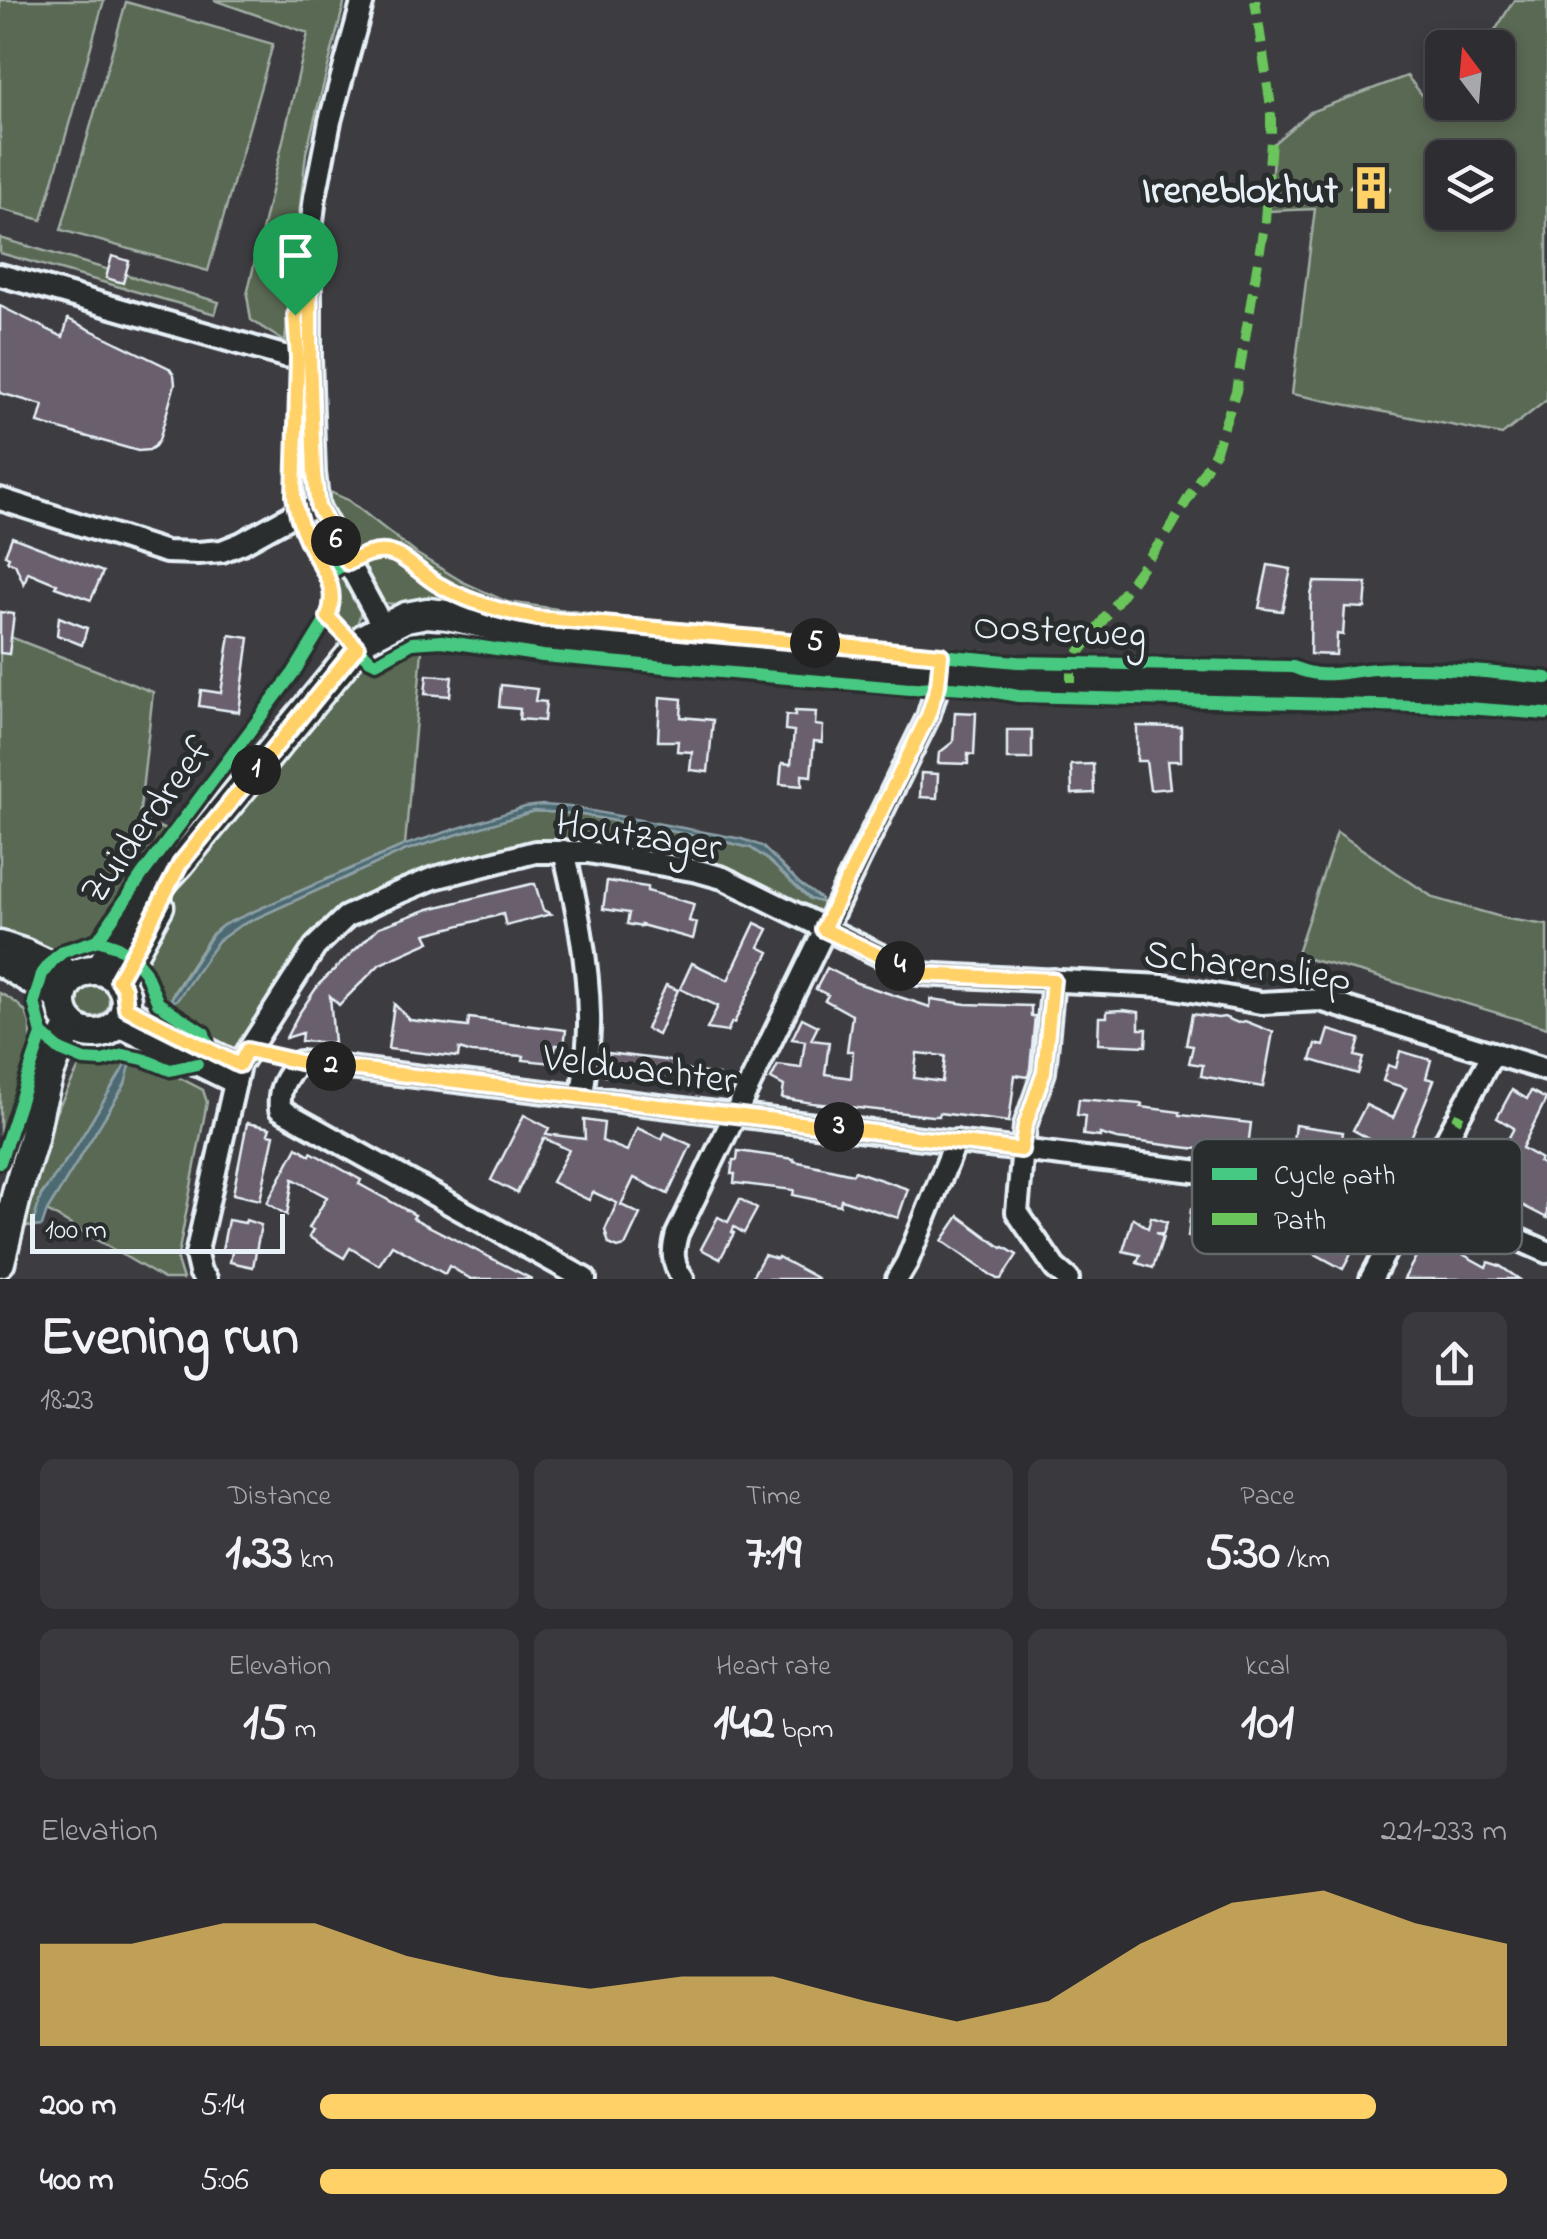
<!DOCTYPE html>
<meta charset="utf-8">
<style>
:root{--surface:#2e2d31;--page:#3a393d;--text:#f1f3f6;--muted:#a7a8ab;--line:#49494d;--accent:#ffd166}
body{margin:0;font-family:"Indie Flower",sans-serif;background:var(--page);color:var(--text);height:100vh;display:flex;flex-direction:column;font-size:38px;white-space:nowrap}
*{box-sizing:border-box;margin:0}
p{font-size:32px;color:var(--muted)}
.icon{flex:none;width:55px;height:55px;fill:none;stroke:currentColor;stroke-width:2;stroke-linecap:round;stroke-linejoin:round}
.map{position:relative;height:1279px;overflow:hidden}
.drawer{display:flex;flex-direction:column;background:var(--surface);flex:1}
.drawer>*{flex:none}
.needle{width:65px;rotate:344deg}
.fabs{position:absolute;left:1425px;top:30px;display:grid;gap:20px}
.fabs a{display:grid;place-items:center;width:90px;height:90px;border-radius:15px;background:var(--surface);box-shadow:0 5px 15px #0003,0 0 0 2px var(--line);font-size:50px}
.scale{position:absolute;left:30px;bottom:25px;width:255px;box-sizing:border-box;padding-left:10px;border:5px solid #e8f1f8;border-top:0;font-size:28px;line-height:35px;white-space:nowrap;color:#e8f1f8;-webkit-text-stroke:8px #2a2d2e;paint-order:stroke}
.pin{position:absolute;display:grid;place-items:center;width:85px;height:85px;color:#fff;margin:-102px -42px;border-radius:50% 50% 50% 0;rotate:-45deg;box-shadow:0 0 10px #0007}
.pin .icon{rotate:45deg}
.km{position:absolute;width:50px;height:50px;margin:-25px;border-radius:50%;background:#222;color:#fff;font-size:28px;line-height:50px;text-align:center}
.round{display:grid;place-items:center;flex:none;width:105px;height:105px;border-radius:15px;background:var(--page)}
.summary{display:flex;align-items:center;justify-content:space-between;height:170px;padding:0 40px}
h1{font-size:55px;font-weight:700;line-height:75px}
.figures{display:grid;grid-template-columns:repeat(3,1fr);gap:15px;height:170px;padding:10px 40px}
.figures div{display:grid;align-content:center;border-radius:15px;background:var(--page);text-align:center}
.figures b{font-size:50px;font-weight:700}
.figures small{font-size:28px;font-weight:400}
.figures p{font-size:28px}
.chart{height:280px;padding:20px 40px}
.chart p{display:flex;justify-content:space-between}
.chart svg{width:100%;height:180px;margin-top:10px;fill:var(--accent);opacity:.7}
ul{padding:0 40px;list-style:none;font-size:32px}
li{display:grid;grid-template-columns:160px 120px 1fr;align-items:center;height:75px}
li i{height:25px;border-radius:12px;background:var(--accent)}
.map>svg:first-child{display:block}
.green{fill:#5a6952;stroke:#a1ada5;stroke-width:2.5;fill-rule:evenodd}
.water{fill:#4e6a72;stroke:#8ca0a8;stroke-width:2.5}
.building{fill:#695e6d;stroke:#e8f1f8;stroke-width:2.5;fill-rule:evenodd}
.lines{fill:none;stroke-linecap:round;stroke-linejoin:round}
.street-casing{stroke:#e8f1f8;stroke-width:28}
.secondary-casing{stroke:#e8f1f8;stroke-width:35}
.street{stroke:#2a2d2e;stroke-width:20}
.secondary{stroke:#2a2d2e;stroke-width:28}
.quiet{stroke:#6ac65a;stroke-width:10;stroke-dasharray:20 10;stroke-linecap:butt}
.cycleway-casing{stroke:#2a2d2e;stroke-width:19}
.cycleway{stroke:#46c982;stroke-width:12}
.route-casing{stroke:#fff;stroke-width:20}
.route{stroke:#ffd166;stroke-width:12}
.labels{text-anchor:middle;stroke-width:10;stroke-linejoin:round;paint-order:stroke}
.poi-label{font-size:40px;font-weight:bold;fill:#e8f1f8;stroke:#2a2d2e;text-anchor:end}
.street-label{font-size:40px;fill:#e8f1f8;stroke:#2a2d2e}
.key{fill:#2a2d2e;stroke:#63686b;stroke-width:2.5}
.key-label{font-size:28px;fill:#e8f1f8}
</style>
<div class="map">
<svg width="1547" height="1279" viewBox="0 0 1547 1279">
<rect width="100%" height="100%" fill="#3d3c41"/>
<filter id="ink" filterUnits="userSpaceOnUse"><feTurbulence type="fractalNoise" baseFrequency=".01" numOctaves="2"/><feDisplacementMap in="SourceGraphic" scale="20" xChannelSelector="R" yChannelSelector="G"/><feConvolveMatrix kernelMatrix="1 2 1 2 8 2 1 2 1" color-interpolation-filters="sRGB"/></filter>
<g filter="url(#ink)">
<g class="green">
<path d="M0,0H104L42,220L0,209Z"/>
<path d="M214,0H345L306,153L285,342L251,320L247,295L308,33Z"/>
<path d="M1514,0H1547V400L1502,435L1292,394L1315,209L1269,211L1274,143L1310,112L1407,76L1423,96L1442,83V102H1498V48L1481,47L1498,26ZM1442,158H1498V212H1442Z"/>
<path d="M126,2L273,44L208,271L61,230Z"/>
<path d="M0,238L219,302L215,314L0,253Z"/>
<path d="M325,490L348,500L417,554L463,582L507,602L608,616L1060,658L1056,661L516,612L441,583L393,550L373,548L353,556L334,520Z"/>
<path d="M377,554C401,555 413,574 432,585C460,600 492,609 522,618L938,658V665L530,627L450,601C441,600 431,598 422,599C405,600 395,608 378,601L357,563Z"/>
<path d="M341,571C353,593 373,612 349,633L334,616L337,595L334,581Z"/>
<path d="M424,628L405,845L223,925L212,934L172,995V999L218,941L239,926L406,850L534,811L577,814L709,838L751,848L767,859L810,899L831,905L827,912L820,916L575,844L364,899L240,1046L228,1050L212,1042L204,1028L160,1000L147,970L138,957L177,884L364,660C382,644 399,633 424,628Z"/>
<path d="M0,633L153,692L139,818L168,831L97,932L87,939L60,947L46,959L0,938Z"/>
<path d="M1337,832L1434,898L1508,919L1547,925V1028L1361,972L1296,956Z"/>
<circle cx="93" cy="1001" r="16"/>
<path d="M0,993C25,1006 33,1015 31,1044L34,1046L21,1080L0,1159Z"/>
<path d="M123,1059L167,1078L170,1073L203,1090L207,1102L177,1261L183,1279H164L47,1211L125,1084L127,1064L75,1148L41,1195L32,1227L18,1225L42,1144L58,1108L81,1064H102Z"/>
</g>
<g class="water">
<path d="M542,805L570,807L742,839L762,846L799,883L821,899L820,902L810,899L767,859L751,848L709,838L577,814L534,811L406,850L239,926L218,941L178,999L174,1001L171,999L213,934L223,925L405,845L525,807Z"/>
<path d="M126,1064L130,1066L125,1084L47,1211L42,1226L32,1227L41,1196L75,1148Z"/>
</g>
<g class="building">
<path d="M1365,168L1391,188L1377,207L1350,187Z"/>
<path d="M112,256L129,261L123,283L106,278Z"/>
<path d="M0,306L63,337L68,319L169,368L174,375L175,384L159,440L155,446L149,450L138,451L38,423L43,405L0,393Z"/>
<path d="M12,537L103,572L91,600L55,587L57,584L28,572L24,584L15,564L7,561L9,557L5,555Z"/>
<path d="M1268,565L1291,569L1282,611L1259,608Z"/>
<path d="M1314,582L1367,583L1365,608L1345,607L1343,635L1337,634L1336,655L1310,654L1311,595Z"/>
<path d="M0,612L14,614L9,654L0,653Z"/>
<path d="M59,617L87,628L82,645L57,635Z"/>
<path d="M230,635L249,638L239,712L199,706L201,690L221,693Z"/>
<path d="M427,675L452,677L450,696L425,694Z"/>
<path d="M501,685L537,689L535,701L546,702L544,721L519,719L520,709L499,707Z"/>
<path d="M660,697L682,699L681,717L713,720L708,772L690,770L692,752L677,751L678,741H658Z"/>
<path d="M795,711L816,712L815,725L823,726L822,742L814,741L811,776L802,775V786L780,784L782,763L791,764L794,731L785,730L786,715L795,716Z"/>
<path d="M955,712L976,713L974,755L968,754V764L938,763L939,753L953,742Z"/>
<path d="M1137,726L1181,727V761H1167L1170,788L1150,790L1146,761H1137Z"/>
<rect x="1007" y="730" width="25" height="29"/>
<path d="M1093,764L1094,793L1072,794L1071,765Z"/>
<path d="M921,773L938,774L937,798L920,797Z"/>
<path d="M607,881L647,887V891L694,904L689,921L697,923L693,939L641,925V927L627,924L629,913L603,909Z"/>
<path d="M531,884H535L543,910L551,914L506,926L503,914L426,934L430,942L380,964L339,1005L330,996L334,1043L301,1041L302,1033L286,1038L298,1015L319,984L379,927L429,909Z"/>
<path d="M755,923L768,929L759,947L769,952L734,1023L732,1022L727,1032L707,1029L718,1006L680,989L692,963L728,980Z"/>
<path d="M827,968L857,983L930,1007L931,999L966,1004L1031,1006V1016H1035L1030,1069L1028,1077L1015,1075L1009,1122L939,1113V1116H932L812,1103L782,1098L784,1086L771,1079L778,1065L801,1068L805,1041L792,1039L802,1018L818,1026L811,1040L829,1042L825,1074L851,1078L853,1051H847L852,1015L825,1000L828,995L816,989ZM917,1053L945,1056L942,1082L914,1078Z"/>
<path d="M666,985L678,990L658,1035L646,1029Z"/>
<path d="M394,1004L410,1020L468,1027L469,1018L566,1030L564,1046L556,1045L553,1063L523,1060L524,1056L472,1053L459,1049L458,1057L388,1049Z"/>
<path d="M1123,1010L1139,1012V1029H1147L1146,1046L1098,1044L1099,1017H1107V1011Z"/>
<path d="M1192,1014L1218,1018L1224,1017L1238,1023L1245,1021L1273,1032L1263,1087L1201,1076L1203,1065L1189,1063L1193,1046L1186,1045Z"/>
<path d="M1329,1030L1360,1039L1355,1056L1363,1058L1358,1074L1311,1060L1316,1044L1324,1046Z"/>
<path d="M1400,1051L1431,1060L1426,1078L1434,1080L1411,1138L1397,1158L1392,1172L1364,1157L1373,1141L1353,1130L1366,1105L1393,1118L1406,1088L1383,1081L1388,1065L1396,1068Z"/>
<path d="M608,1053L664,1060L675,1062L674,1068L718,1075L712,1089L605,1076Z"/>
<path d="M1512,1090L1527,1099L1531,1091L1546,1099L1522,1148L1541,1159L1539,1162L1547,1167V1218L1514,1201L1515,1199L1470,1182L1475,1164L1469,1162L1475,1147L1499,1156L1514,1128L1497,1118Z"/>
<path d="M1079,1099L1142,1104L1141,1107L1180,1112V1115L1251,1123L1247,1155L1117,1139L1100,1134V1137L1083,1135L1085,1116L1077,1115Z"/>
<path d="M524,1115L549,1128L546,1134L585,1139L584,1120L604,1123L602,1141L627,1151L637,1128L662,1139L665,1133L691,1145L668,1194L634,1178L621,1205L640,1214L625,1246L618,1248L609,1244L605,1230L617,1203L593,1192L589,1200L552,1182L569,1150L544,1138L517,1193L491,1180Z"/>
<path d="M247,1123L270,1128L268,1134L274,1135L260,1200L233,1194Z"/>
<path d="M1295,1125L1343,1132L1339,1164L1299,1161V1142L1293,1141Z"/>
<path d="M297,1147L310,1155L311,1152L361,1180L359,1184L415,1215L413,1218L532,1279H471L449,1266L445,1274L392,1245L379,1265L350,1248L344,1258L309,1237L313,1230L309,1228L327,1197L293,1179L287,1215L267,1203Z"/>
<path d="M738,1151L794,1159V1161L853,1174L855,1171L908,1189L898,1218L841,1199L840,1205L793,1195L794,1190L734,1183L735,1174H731L733,1160H737Z"/>
<path d="M740,1199L757,1209L744,1233L734,1227L732,1232L734,1233L720,1259L701,1249L718,1217L728,1222Z"/>
<path d="M1200,1205L1232,1209L1230,1226L1256,1229L1259,1212L1275,1213L1290,1216V1222L1315,1235L1323,1220L1351,1235L1343,1250L1351,1254L1343,1269L1295,1243L1294,1250L1188,1237L1191,1209L1200,1210Z"/>
<path d="M959,1216L1002,1248L1004,1247L1017,1255L1001,1279H997L942,1241Z"/>
<path d="M1151,1217L1167,1222L1163,1234L1156,1233L1163,1237L1153,1268L1137,1263L1140,1255L1123,1251L1133,1218L1148,1228Z"/>
<path d="M228,1220L245,1223L246,1220L261,1225L253,1267L230,1262L232,1252L222,1250Z"/>
<path d="M1430,1231L1450,1242L1448,1246L1486,1267L1488,1262L1500,1266L1519,1279H1404Z"/>
<path d="M764,1255L777,1259L778,1257L819,1279H751Z"/>
</g>
<g class="lines">
<g class="street-casing">
<g id="street">
<path d="M363,0L330,121L315,197L310,237V359L314,473L318,507L383,627"/>
<path d="M0,275L284,356L310,359"/>
<path d="M0,499L166,552L198,553L222,551L242,543L296,513L318,507"/>
<path d="M564,851C577,906 588,960 589,1016C590,1042 585,1070 582,1096"/>
<path d="M1053,980L1044,1072L1025,1126L1017,1212L1055,1268L1068,1279"/>
<path d="M126,1008L239,1065"/>
<path d="M117,1025L235,1083"/>
<path d="M1460,1114L1493,1053"/>
<path d="M206,1279L200,1272L196,1255L239,1065L315,947L346,917L381,900L434,878L535,852H588L698,871L723,878L918,974L1163,986L1261,1003L1320,1000L1547,1070"/>
<path d="M585,1279L280,1109C278,1089 285,1076 300,1062L1414,1198L1466,1216L1547,1252"/>
<path d="M683,1279C672,1263 672,1252 677,1234L928,717L938,685L939,673"/>
<path d="M897,1279L907,1262L956,1141"/>
<path d="M1371,1279L1456,1121"/>
</g>
</g>
<g class="secondary-casing">
<g id="secondary">
<path d="M0,946L25,954L74,977"/>
<path d="M0,961L62,998"/>
<circle cx="94" cy="1002" r="32"/>
<path d="M99,970L144,901L179,864L365,638L406,617L427,613L448,615L550,639L939,673L1071,682L1451,689L1547,696"/>
<path d="M118,980L159,906"/>
<path d="M0,1262L18,1189L33,1139L40,1105L50,1071L71,1024"/>
</g>
</g>
<use href="#street" class="street"/>
<use href="#secondary" class="secondary"/>
<g class="quiet">
<path d="M1071,682V664L1170,529L1215,453L1236,391L1265,220L1271,141V107L1255,0"/>
<path d="M1456,1121L1460,1114"/>
</g>
<g class="cycleway-casing">
<g id="cycleway">
<path d="M326,575C343,566 364,550 385,552C404,554 427,580 446,589C475,602 506,612 537,618L1017,662L1293,667C1323,681 1345,671 1376,669C1430,665 1493,673 1547,678"/>
<path d="M328,617L370,660L376,663L412,643L442,641L543,656L910,689C947,684 982,689 1018,696L1454,707L1547,714"/>
<path d="M98,940L116,946L132,956L145,972L158,1003L204,1033L208,1049"/>
<path d="M42,1034L60,1050L84,1060L102,1061L124,1055L143,1059L170,1070L197,1064"/>
<path d="M0,1162L42,1034L34,1002L42,974L53,960L64,951L98,940L142,875L294,672L328,617L332,606L331,586L308,541L296,513L293,496L298,358L295,315L302,305V285L310,266"/>
</g>
</g>
<use href="#cycleway" class="cycleway"/>
</g>
</g>
<g class="lines" filter="url(#ink)">
<g class="route-casing">
<path id="route" d="M310,266V359L314,473L318,507L348,563C360,557 372,550 386,552C405,554 422,576 439,585C468,602 504,612 537,618L941,655L938,685L928,716L823,929L918,974L1053,980L1044,1072L1025,1126L1021,1150L300,1062L247,1050L239,1065L126,1008L124,988L118,980L144,934L180,864L357,647L328,617C340,586 321,569 308,542C301,527 296,512 294,496L298,358L295,315L302,305V285Z"/>
</g>
<use href="#route" class="route"/>
</g>
<defs>
<g id="building-bare" transform="scale(3.45)"><path d="M-4-6H4V6H1V3H-1V6H-4ZM-2.5-4.3h1.7v1.8h-1.7ZM.8-4.3h1.7v1.8H.8ZM-2.5-1h1.7V.8h-1.7ZM.8-1h1.7V.8H.8Z" fill="#ffd166" stroke="#2a2d2e" stroke-width="2.5" paint-order="stroke"/></g>
</defs>
<g fill-rule="evenodd">
<use href="#building-bare" x="1371" y="188"/>
</g>
<g class="labels">
<g class="poi-label">
<text x="1338" y="202">Ireneblokhut</text>
</g>
<g class="street-label">
<text transform="translate(1060 628) rotate(3)" y="14">Oosterweg</text>
<text transform="translate(145 819) rotate(-54)" y="14">Zuiderdreef</text>
<text transform="translate(639 833) rotate(9)" y="14">Houtzager</text>
<text transform="translate(1248 964) rotate(7)" y="14">Scharensliep</text>
<text transform="translate(640 1067) rotate(7)" y="14">Veldwachter</text>
</g>
</g>
<rect x="1192" y="1139" width="330" height="115" rx="15" class="key"/>
<rect x="1212" y="1168" width="45" height="12" fill="#46c982"/>
<rect x="1212" y="1213" width="45" height="12" fill="#6ac65a"/>
<g class="key-label">
<text x="1274" y="1184">Cycle path</text>
<text x="1274" y="1229">Path</text>
</g>
</svg>
<div class="fabs">
<a><svg class="needle" viewBox="-14 -14 28 28"><path d="M0-13l5 13h-10z" fill="#e53935"/><path d="M0 13l5-13h-10z" fill="#a7a8ab"/></svg></a>
<a><svg class="icon" aria-label="layers" viewBox="0 0 24 24"><path d="M12 4l9 5-9 5-9-5zM3 14l9 5 9-5"/></svg></a>
</div>
<div class="scale">100 m</div>
<div class="pin" style="left:295px;top:315px;background:#1e9e55"><svg class="icon" aria-label="arrive" viewBox="0 0 24 24"><path d="M6 21V4h12l-3 4 3 4H6"/></svg></div>
<b class="km" style="left:256px;top:770px">1</b>
<b class="km" style="left:331px;top:1066px">2</b>
<b class="km" style="left:839px;top:1127px">3</b>
<b class="km" style="left:900px;top:966px">4</b>
<b class="km" style="left:815px;top:643px">5</b>
<b class="km" style="left:336px;top:541px">6</b>
</div>
<section class="drawer">
<div class="summary"><div><h1>Evening run</h1><p>18:23</p></div><a class="round"><svg class="icon" aria-label="share" viewBox="0 0 24 24"><path d="M12 15V3M7 8l5-5 5 5M5 13v7h14v-7"/></svg></a></div>
<div class="figures">
<div><p>Distance</p><b>1.33<small> km</small></b></div>
<div><p>Time</p><b>7:19</b></div>
<div><p>Pace</p><b>5:30<small> /km</small></b></div>
</div>
<div class="figures">
<div><p>Elevation</p><b>15<small> m</small></b></div>
<div><p>Heart rate</p><b>142<small> bpm</small></b></div>
<div><p>kcal</p><b>101</b></div>
</div>
<div class="chart"><p><span>Elevation</span>221–233 m</p>
<svg viewBox="0 0 160 44" preserveAspectRatio="none"><path d="M0 44V19L10 19L20 14L30 14L40 22L50 27L60 30L70 27L80 27L90 33L100 38L110 33L120 19L130 9L140 6L150 14L160 19V44z"/></svg>
</div>
<ul>
<li><b>200 m</b>5:14<i style="width:89%"></i></li>
<li><b>400 m</b>5:06<i style="width:100%"></i></li>
</ul>
</section>
